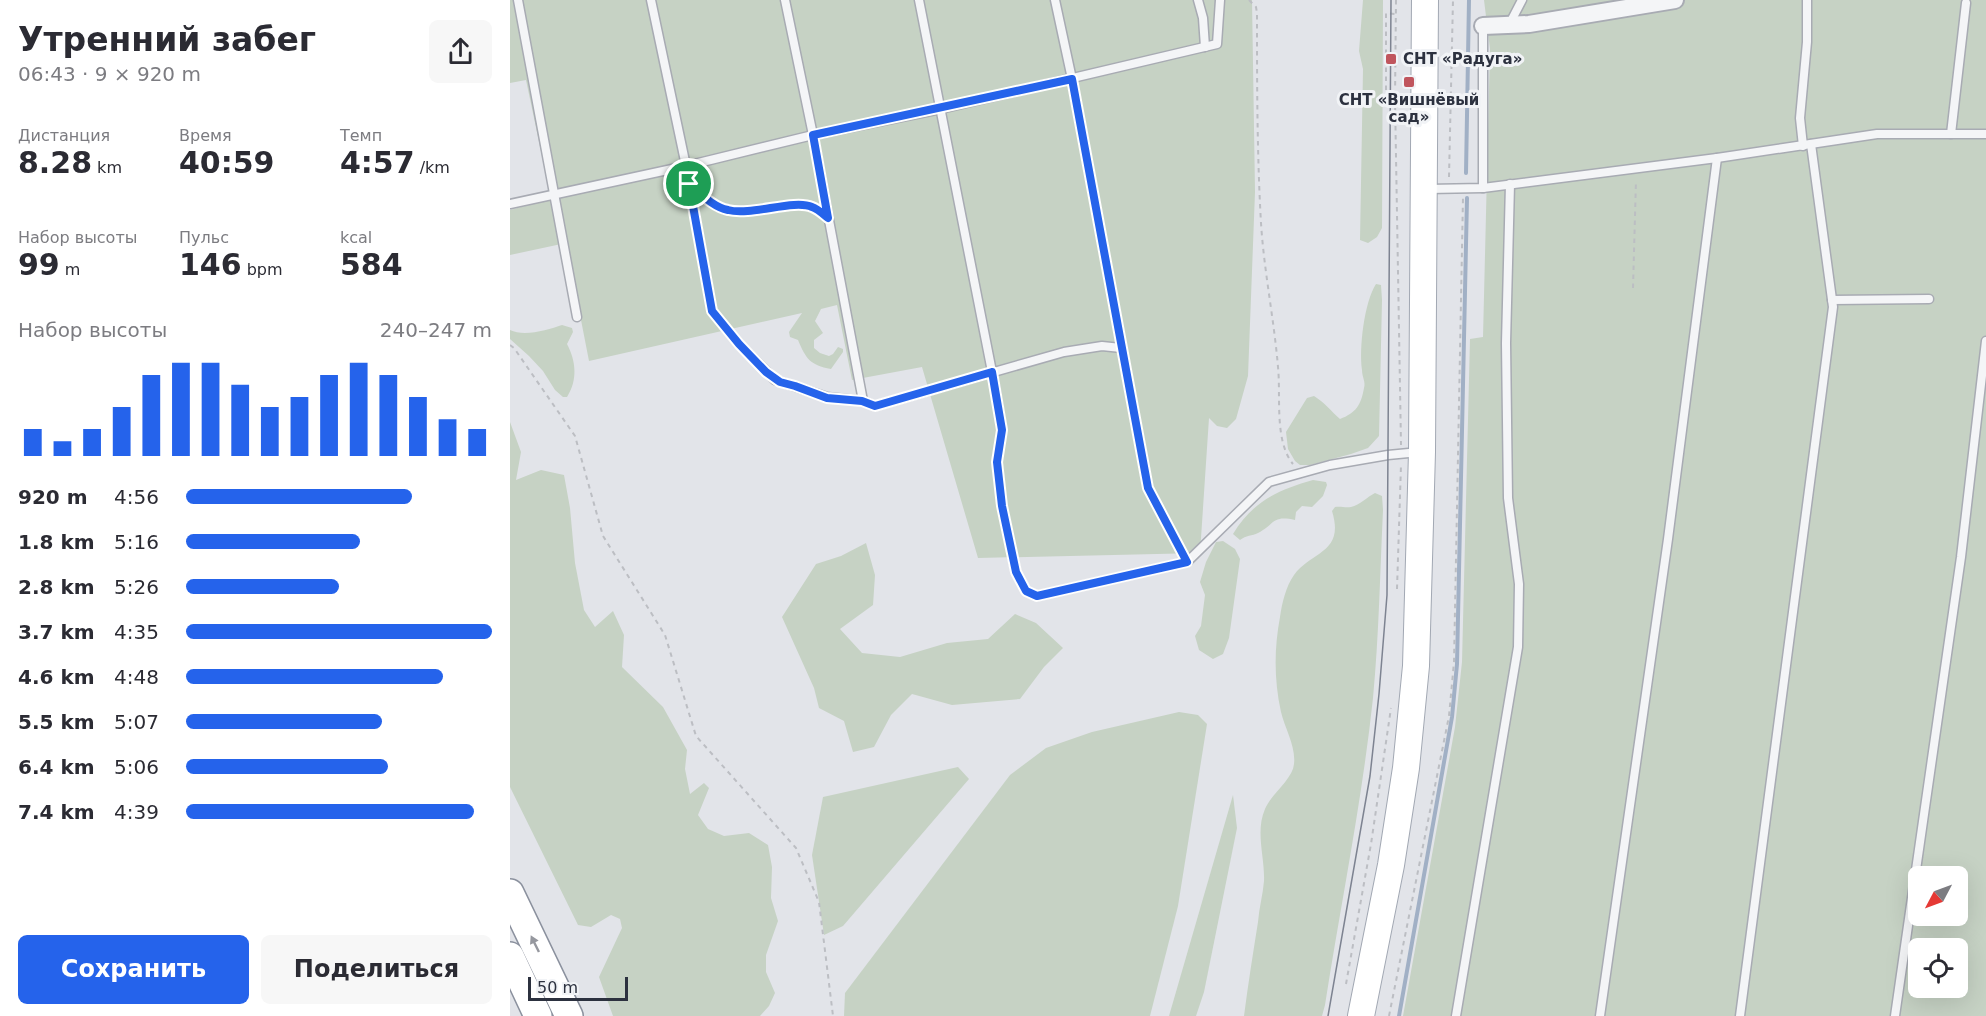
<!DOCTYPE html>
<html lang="ru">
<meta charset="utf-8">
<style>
:root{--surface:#fff;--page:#f7f7f7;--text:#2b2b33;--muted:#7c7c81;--accent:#2563eb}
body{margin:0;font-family:"DejaVu Sans",sans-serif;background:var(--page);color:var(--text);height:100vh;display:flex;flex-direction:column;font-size:22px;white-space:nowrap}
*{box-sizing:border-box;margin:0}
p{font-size:20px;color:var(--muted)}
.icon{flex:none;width:33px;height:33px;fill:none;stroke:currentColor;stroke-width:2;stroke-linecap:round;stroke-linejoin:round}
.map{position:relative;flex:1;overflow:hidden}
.side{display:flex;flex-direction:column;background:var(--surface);width:510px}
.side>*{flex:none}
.needle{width:39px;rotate:229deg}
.buttons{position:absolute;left:1398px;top:866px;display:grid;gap:12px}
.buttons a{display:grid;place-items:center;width:60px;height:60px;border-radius:9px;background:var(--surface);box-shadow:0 6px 24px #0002;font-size:30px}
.scale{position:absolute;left:18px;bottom:15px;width:100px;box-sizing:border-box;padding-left:6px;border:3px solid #2c313f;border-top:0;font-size:16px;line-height:21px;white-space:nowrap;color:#2c313f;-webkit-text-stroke:4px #f1f3f6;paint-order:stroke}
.pin{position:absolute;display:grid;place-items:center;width:51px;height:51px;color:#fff;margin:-26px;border:3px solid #fff;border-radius:50%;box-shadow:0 2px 6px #0007}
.round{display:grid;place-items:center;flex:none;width:63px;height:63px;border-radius:9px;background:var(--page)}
.overview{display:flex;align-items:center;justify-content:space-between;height:102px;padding:0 18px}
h1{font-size:33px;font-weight:700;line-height:45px}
.stats{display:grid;grid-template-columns:repeat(3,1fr);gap:9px;height:102px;padding:6px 18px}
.stats div{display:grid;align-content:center}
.stats b{font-size:30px;font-weight:700}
.stats small{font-size:16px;font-weight:400}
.stats p{font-size:16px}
.chart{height:168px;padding:12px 18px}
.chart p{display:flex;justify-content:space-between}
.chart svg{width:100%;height:108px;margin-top:6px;stroke:var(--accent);stroke-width:6}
.button{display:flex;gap:12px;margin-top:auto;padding:12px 18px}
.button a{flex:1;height:69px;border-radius:9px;background:var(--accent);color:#fff;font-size:24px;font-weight:700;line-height:69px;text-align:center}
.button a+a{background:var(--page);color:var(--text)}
ul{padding:0 18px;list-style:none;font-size:20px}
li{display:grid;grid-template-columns:96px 72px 1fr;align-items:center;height:45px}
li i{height:15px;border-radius:8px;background:var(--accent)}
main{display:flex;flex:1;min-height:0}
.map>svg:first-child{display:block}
.green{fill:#c6d2c4;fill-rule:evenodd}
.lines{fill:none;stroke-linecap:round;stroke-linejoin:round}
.stream{stroke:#a1b0c5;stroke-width:4}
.service-casing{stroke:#a8abb3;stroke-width:11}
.minor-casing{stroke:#a8abb3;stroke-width:20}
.primary-casing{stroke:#a2a8b3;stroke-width:28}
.trunk-casing{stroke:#8b919e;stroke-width:30}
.path{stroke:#bcbec3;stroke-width:2;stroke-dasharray:4.5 4.5;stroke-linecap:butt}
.service{stroke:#f4f5f7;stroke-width:8}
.minor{stroke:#f4f5f7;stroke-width:16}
.primary{stroke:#fff;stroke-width:26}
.trunk{stroke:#fff;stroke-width:27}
.tram{stroke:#7d8391;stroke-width:1.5}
.oneway{fill:#96989f}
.route-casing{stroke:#fff;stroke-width:12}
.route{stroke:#2563eb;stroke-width:8}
.poi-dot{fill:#c0555d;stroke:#f1f3f6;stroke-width:2}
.labels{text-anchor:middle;stroke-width:6;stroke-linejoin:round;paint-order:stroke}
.poi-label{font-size:15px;font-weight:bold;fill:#2c313f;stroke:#f1f3f6;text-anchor:start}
</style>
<main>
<section class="side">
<div class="overview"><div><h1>Утренний забег</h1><p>06:43 · 9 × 920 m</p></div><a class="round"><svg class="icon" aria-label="share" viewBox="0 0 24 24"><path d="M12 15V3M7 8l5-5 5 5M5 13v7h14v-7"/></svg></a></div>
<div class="stats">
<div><p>Дистанция</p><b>8.28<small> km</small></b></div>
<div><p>Время</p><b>40:59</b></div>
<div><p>Темп</p><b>4:57<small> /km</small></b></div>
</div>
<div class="stats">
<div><p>Набор высоты</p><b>99<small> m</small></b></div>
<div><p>Пульс</p><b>146<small> bpm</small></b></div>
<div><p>kcal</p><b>584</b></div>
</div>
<div class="chart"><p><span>Набор высоты</span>240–247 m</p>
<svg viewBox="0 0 160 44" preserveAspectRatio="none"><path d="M5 44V33M15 44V38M25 44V33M35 44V24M45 44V11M55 44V6M65 44V6M75 44V15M85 44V24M95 44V20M105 44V11M115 44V6M125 44V11M135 44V20M145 44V29M155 44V33"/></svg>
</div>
<ul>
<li><b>920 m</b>4:56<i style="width:74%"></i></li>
<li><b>1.8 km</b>5:16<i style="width:57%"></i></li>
<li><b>2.8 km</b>5:26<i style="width:50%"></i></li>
<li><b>3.7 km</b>4:35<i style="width:100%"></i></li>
<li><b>4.6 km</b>4:48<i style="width:84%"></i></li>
<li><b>5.5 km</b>5:07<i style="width:64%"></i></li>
<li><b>6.4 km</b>5:06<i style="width:66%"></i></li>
<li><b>7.4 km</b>4:39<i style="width:94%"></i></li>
</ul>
<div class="button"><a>Сохранить</a><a>Поделиться</a></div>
</section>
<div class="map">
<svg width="1476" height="1016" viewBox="0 0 1476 1016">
<rect width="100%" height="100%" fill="#e2e4e9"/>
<g class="green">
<path d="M0,0H742L745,192L738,376L726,419L717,428L707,426L699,418L690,553L468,558L412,367L342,380L327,305L311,309L305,321L313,333L304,340V348L310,353L319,356L323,354L328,347L333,349V352L321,369C300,365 296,359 288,340L280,337L279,332L292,313L79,361L56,243L0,255V210L41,199L16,80L0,83Z"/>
<path d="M853,0H873L872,228L867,237L858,243L850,240L853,69L849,51Z"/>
<path d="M974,0H1476V1016H893L945,727L952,662L960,339L973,337L980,49ZM1408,876H1448V915H1408ZM1408,948H1448V987H1408Z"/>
<path d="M866,284L871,285L872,300L869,436L858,448L841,454L800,465H790L785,461L778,449L776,432L797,398L804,396C814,402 821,411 830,419C846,413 851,405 854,388C856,382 852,377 852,370C849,348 854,303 866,284Z"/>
<path d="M52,325L62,328L63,332L57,344C66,361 68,380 57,397H53L45,390L33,371L19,356L0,339V330C14,337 38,330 52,325Z"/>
<path d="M0,422L11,452L6,480L31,470L54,475L60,508L65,563L74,610L85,627L103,611L114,635L112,667L153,707L177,750L175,769L180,794L194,783L199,788L188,815L198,829L214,836L239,833L258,845L262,867L261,898L268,921L256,955V972L265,993L259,1006L250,1016H103L89,977L112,928L110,919L101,915L81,927L68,925L0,787Z"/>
<path d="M803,480L816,482L817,485L813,496L802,507L792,506L786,512L785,520C762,515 765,524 748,533C742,536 736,535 730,540L723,534C743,501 768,490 803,480Z"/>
<path d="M865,493L872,496L873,510C870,573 869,635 863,698C852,801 831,903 815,1005L812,1016H734C738,985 743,953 748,922C749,908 753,894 754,881C755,857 745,832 755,809C761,794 783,779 784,764C786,746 775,729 771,712C764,680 764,649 770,617C772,603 776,586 784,575C802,551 835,553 822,511L825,507C831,506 835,508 841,507C850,505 857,497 865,493Z"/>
<path d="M713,541L725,549L730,559L719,638L713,654L703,659L689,650L685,636L691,626L695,595L690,582L696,562L706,542Z"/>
<path d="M356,543L365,575L363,605L330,629L352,653L390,657L437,643L478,639L505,614L526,623L553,648L534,667L510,699L442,705L402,694L381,715L364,747L343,752L334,721L309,708L304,688L272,617L306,564L331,556Z"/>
<path d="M669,712L688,715L697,724L668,906L640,1016H334L335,993L500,775L536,748L582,732Z"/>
<path d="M448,767L459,779L333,926L314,935L302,855L313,797Z"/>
<path d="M723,795L727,828L694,992L686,1016H659Z"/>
</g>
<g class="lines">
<g class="stream">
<path d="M956,173L959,0"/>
<path d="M889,1016L942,717L947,664L957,198"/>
</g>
<g class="service-casing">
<g id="service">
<path d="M8,0L67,317"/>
<path d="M141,0L176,166L202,311L229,344L265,380L317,397L353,401L365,406L554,352L592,346L611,348"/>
<path d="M275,0L303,135L353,401"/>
<path d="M409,0L485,387L492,430L487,462L492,506L506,572L516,591L527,596L677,562"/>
<path d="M545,0L562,79L638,488L677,562L759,482L820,465L878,455L909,452"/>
<path d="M688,0L693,18L695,47"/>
<path d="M999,25L1012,0"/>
<path d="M1441,134L1456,3"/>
<path d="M1293,146L1290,118L1297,42V0"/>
<path d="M179,184C190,193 203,207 218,210C241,216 284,199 302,207C308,209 313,214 318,218"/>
<path d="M973,188V26"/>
<path d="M918,189L973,188L1207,158L1367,134H1476"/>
<path d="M0,204L176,166L303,135L431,109L707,44L710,0"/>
<path d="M1322,300L1419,299"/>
<path d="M946,1016L1008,647L1009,584L998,498L996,343L1000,184"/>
<path d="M1090,1016L1158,539L1207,158"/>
<path d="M1230,1016L1323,307L1301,144"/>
<path d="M1385,1016L1451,557L1476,341"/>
</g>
</g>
<g class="minor-casing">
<path id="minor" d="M973,26L1019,24L1165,0"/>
</g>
<g class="primary-casing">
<path id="primary" d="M851,1016L881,865L896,768L906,666L912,452L915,0"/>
</g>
<g class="trunk-casing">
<g id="trunk">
<path d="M0,893L59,1016"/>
<path d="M0,956L28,1016"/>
</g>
</g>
<g class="path">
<path d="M739,0L746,7L747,13C747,83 747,153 751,223C754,271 764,319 768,367C771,396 764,441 783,464"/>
<path d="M886,0L885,99L891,445"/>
<path d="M885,99H876V13L885,14"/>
<path d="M939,177L943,0"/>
<path d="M1123,288L1126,180"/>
<path d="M0,345L4,348L65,436L93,536L155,635L186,736L286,848L309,902L323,1016"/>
<path d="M887,589L891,465"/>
<path d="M836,984L861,844L881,708"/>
<path d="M879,1016L939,716L944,662L953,197"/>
</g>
<use href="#service" class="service"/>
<use href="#minor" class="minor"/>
<use href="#primary" class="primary"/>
<use href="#trunk" class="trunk"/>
<path class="tram" d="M818,1016L860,776L869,694L877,595L881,0"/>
</g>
<defs><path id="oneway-solid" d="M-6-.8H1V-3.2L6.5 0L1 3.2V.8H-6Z" transform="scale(1.5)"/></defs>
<use class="oneway" href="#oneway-solid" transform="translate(25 944) rotate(-116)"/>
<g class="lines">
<g class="route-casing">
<path id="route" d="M562,79L638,488L677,562L527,596L516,591L506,572L492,506L487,462L492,430L482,372L365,406L352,401L317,398L285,386L270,382L256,372L229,344L202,311L179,184C190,193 203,207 218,210C241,216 284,199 302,207C308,209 313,214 318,218L303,135Z"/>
</g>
<use href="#route" class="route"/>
</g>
<g class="poi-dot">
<rect x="875" y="53" width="12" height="12" rx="3"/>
<rect x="893" y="76" width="12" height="12" rx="3"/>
</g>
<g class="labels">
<g class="poi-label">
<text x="893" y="64">СНТ «Радуга»</text>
<text x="899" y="105" text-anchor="middle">СНТ «Вишнёвый<tspan x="899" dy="17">сад»</tspan></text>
</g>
</g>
</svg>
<div class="buttons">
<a><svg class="needle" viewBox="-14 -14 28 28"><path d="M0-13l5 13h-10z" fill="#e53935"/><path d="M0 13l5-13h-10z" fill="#7c7c81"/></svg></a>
<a><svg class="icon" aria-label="locate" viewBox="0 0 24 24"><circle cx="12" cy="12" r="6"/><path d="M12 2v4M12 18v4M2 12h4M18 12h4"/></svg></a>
</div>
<div class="scale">50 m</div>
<div class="pin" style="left:179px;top:184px;background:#1e9e55"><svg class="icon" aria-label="arrive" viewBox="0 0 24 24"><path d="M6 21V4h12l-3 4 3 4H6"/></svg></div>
</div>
</main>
